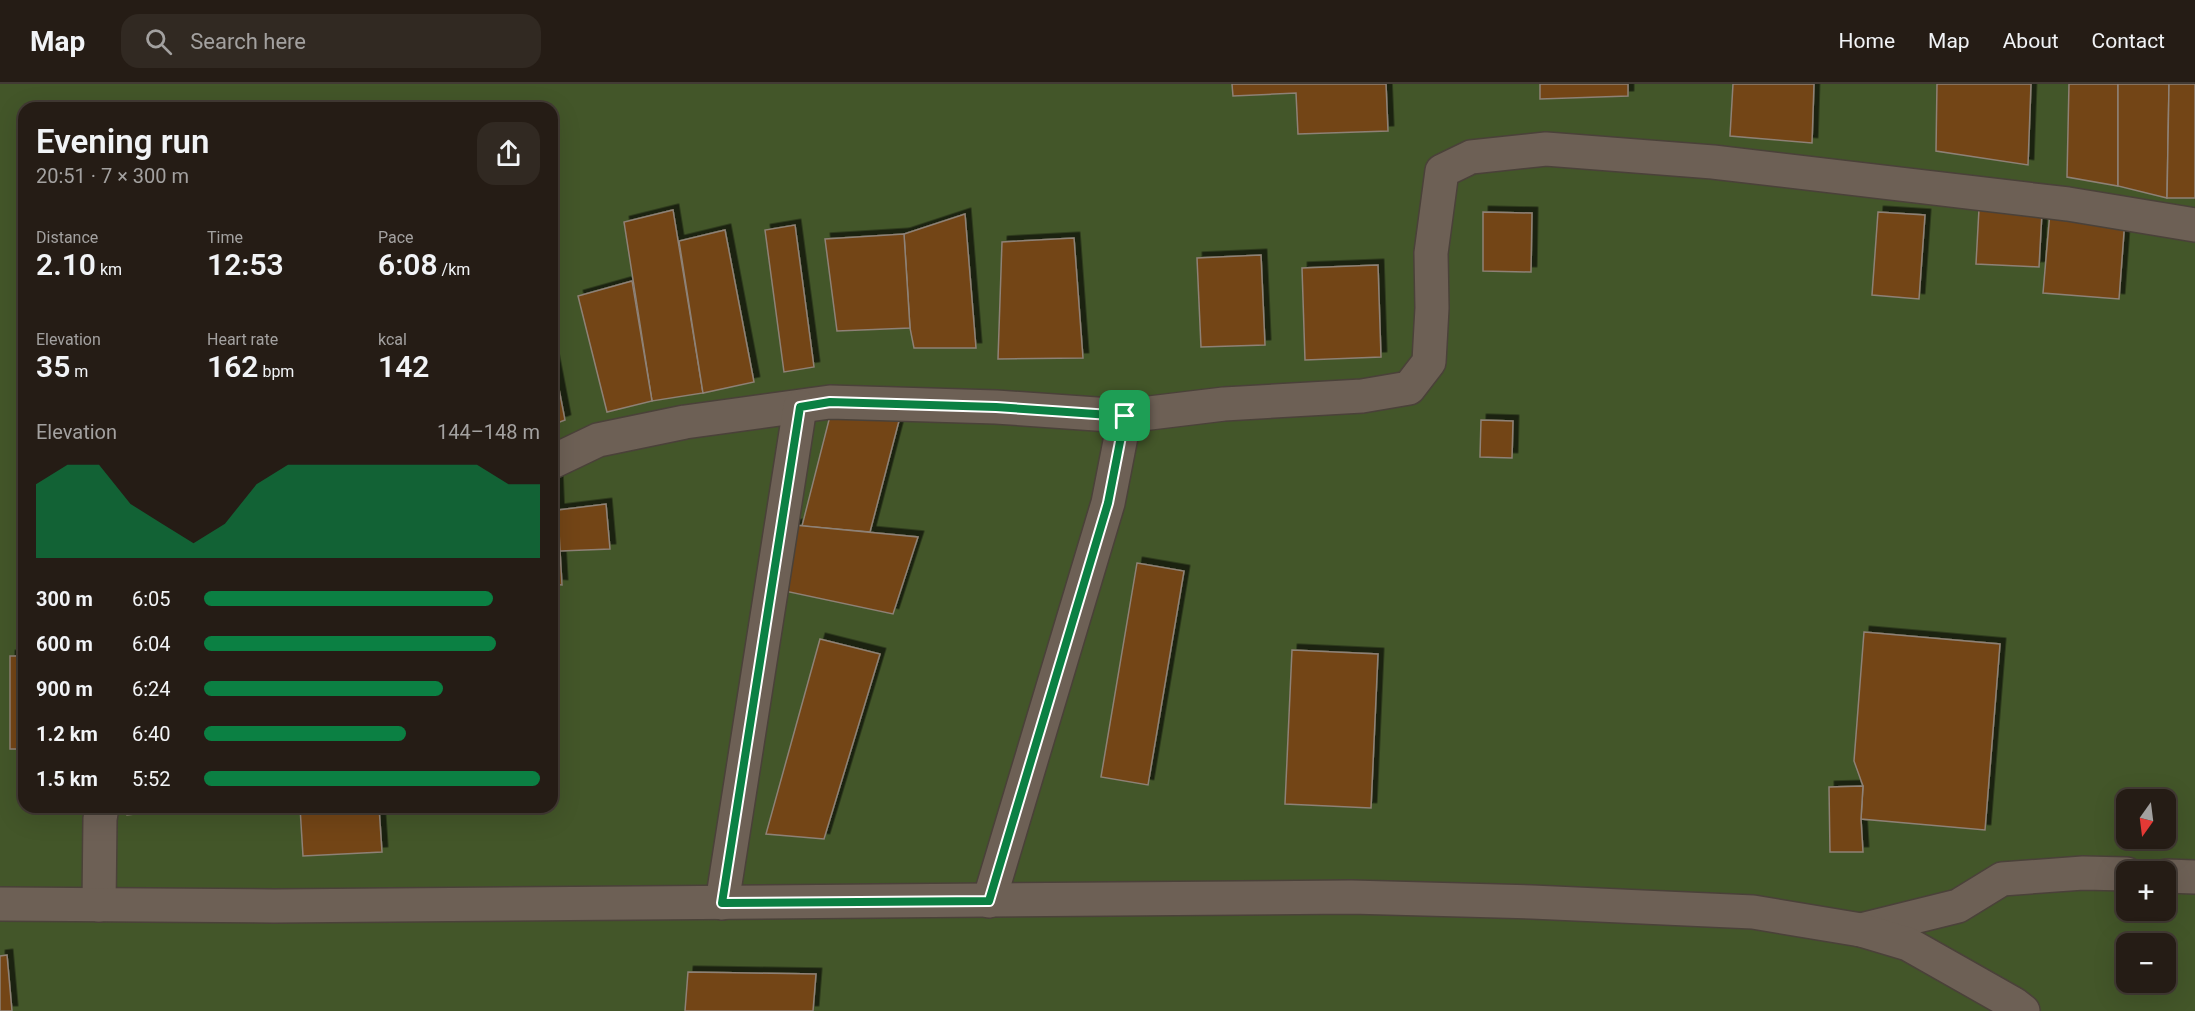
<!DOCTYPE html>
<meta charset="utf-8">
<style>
:root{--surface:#251c15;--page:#312922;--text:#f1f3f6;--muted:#a3a1a0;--line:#423a34;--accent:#0b8043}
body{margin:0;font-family:Roboto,sans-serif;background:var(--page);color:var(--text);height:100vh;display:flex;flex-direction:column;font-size:22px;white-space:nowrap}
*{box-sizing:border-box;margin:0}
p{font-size:20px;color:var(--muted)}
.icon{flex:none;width:33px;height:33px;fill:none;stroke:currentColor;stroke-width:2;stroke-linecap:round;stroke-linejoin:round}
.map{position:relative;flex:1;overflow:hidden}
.sheet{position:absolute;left:18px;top:18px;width:540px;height:711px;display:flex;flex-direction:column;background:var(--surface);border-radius:18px;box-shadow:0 6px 24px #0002,0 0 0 2px var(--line)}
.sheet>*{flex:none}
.needle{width:39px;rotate:194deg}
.controls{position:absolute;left:2116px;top:705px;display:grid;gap:12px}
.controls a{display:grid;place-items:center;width:60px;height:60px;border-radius:12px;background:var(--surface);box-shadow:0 6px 24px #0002,0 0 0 2px var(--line);font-size:30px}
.pin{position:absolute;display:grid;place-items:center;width:51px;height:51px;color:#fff;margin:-26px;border-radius:12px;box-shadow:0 3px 9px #0006}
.round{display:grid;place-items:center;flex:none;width:63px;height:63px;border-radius:18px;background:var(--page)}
.summary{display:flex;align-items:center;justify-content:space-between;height:102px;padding:0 18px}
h1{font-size:33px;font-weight:600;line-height:45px}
.stats{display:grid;grid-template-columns:repeat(3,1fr);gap:9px;height:102px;padding:6px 18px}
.stats div{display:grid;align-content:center}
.stats b{font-size:30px;font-weight:600}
.stats small{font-size:16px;font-weight:400}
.stats p{font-size:16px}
.chart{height:168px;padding:12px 18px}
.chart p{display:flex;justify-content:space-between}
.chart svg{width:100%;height:108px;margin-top:6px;fill:var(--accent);opacity:.7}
ul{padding:0 18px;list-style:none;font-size:20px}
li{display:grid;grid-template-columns:96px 72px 1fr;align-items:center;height:45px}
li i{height:15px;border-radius:8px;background:var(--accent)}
header{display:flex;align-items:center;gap:36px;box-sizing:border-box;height:84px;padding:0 30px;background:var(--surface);border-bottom:2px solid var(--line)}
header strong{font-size:28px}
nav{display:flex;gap:33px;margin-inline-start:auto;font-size:21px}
.search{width:420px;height:54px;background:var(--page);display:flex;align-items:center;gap:15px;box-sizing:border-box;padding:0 21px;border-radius:18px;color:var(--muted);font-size:22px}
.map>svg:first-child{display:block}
.green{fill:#435629;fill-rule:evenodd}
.building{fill:#734514;stroke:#8e8176;stroke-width:1.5;filter:url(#shadow)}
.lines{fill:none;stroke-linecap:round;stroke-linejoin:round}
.street-casing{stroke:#4a4139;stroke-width:36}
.secondary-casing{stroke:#4a4139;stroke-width:36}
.street{stroke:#6d6055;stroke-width:33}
.secondary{stroke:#6d6055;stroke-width:33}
.route-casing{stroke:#fff;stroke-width:12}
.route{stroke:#0b8043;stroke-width:8}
</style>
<header>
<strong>Map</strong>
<div class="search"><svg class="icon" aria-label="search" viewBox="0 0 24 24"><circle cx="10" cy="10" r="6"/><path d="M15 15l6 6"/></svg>Search here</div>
<nav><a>Home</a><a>Map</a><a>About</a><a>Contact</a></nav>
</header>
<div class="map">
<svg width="2195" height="927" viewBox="0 0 2195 927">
<defs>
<filter id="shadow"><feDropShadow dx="5.5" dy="-5.5" stdDeviation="0" flood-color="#0009"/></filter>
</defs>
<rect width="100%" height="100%" fill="#31261c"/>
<path class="green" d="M0,0H2195V927H0ZM24,24H552V723H24ZM2127,716H2166V754H2127ZM2127,788H2166V826H2127ZM2127,860H2166V898H2127Z"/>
<g class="building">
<path d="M1232,0H1386L1388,47L1298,50L1296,9L1233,12Z"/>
<path d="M1540,0H1628V12L1540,15Z"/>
<path d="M1733,0H1814L1812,59L1730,52Z"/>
<path d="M1937,0H2031L2028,81L1936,67Z"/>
<path d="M2069,0H2118V102L2067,93Z"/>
<path d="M2118,0H2169L2167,114L2118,102Z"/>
<path d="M2169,0H2195V114H2167Z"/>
<path d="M1979,125L2042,128L2039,183L1976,180Z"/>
<path d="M673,126L703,309L652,317L624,138Z"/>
<path d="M1483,128L1532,129L1531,188L1483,187Z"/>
<path d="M1878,128L1925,131L1919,215L1872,211Z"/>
<path d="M2050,128L2125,135L2119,215L2043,209Z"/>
<path d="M965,130L976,264H914L910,244L904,150Z"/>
<path d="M795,141L814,283L784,288L765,146Z"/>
<path d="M725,146L754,298L703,309L679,157Z"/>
<path d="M904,150L910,244L837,247L825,155Z"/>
<path d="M1074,154L1083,274L998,275L1002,158Z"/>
<path d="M1261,171L1265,261L1201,263L1197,174Z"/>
<path d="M1378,181L1381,273L1305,276L1302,184Z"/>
<path d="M632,197L652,317L607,328L578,212Z"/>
<path d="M552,269L565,336L552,341Z"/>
<path d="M831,328L900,333L870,448L802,442Z"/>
<path d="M1481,336L1513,337L1512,374L1480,373Z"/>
<path d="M557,393L560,467L562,501L552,500V395Z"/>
<path d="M606,420L610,465L560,467L558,426Z"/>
<path d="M794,441L918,453L893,530L780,506Z"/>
<path d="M1137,479L1184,487L1148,701L1101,693Z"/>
<path d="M1864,548L2000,560L1985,746L1861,735L1863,702L1854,677Z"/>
<path d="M820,555L880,570L824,755L766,750Z"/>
<path d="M1292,566L1378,570L1371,724L1285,720Z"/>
<rect x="10" y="572" width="14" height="93"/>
<path d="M1863,702L1861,735L1863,768H1830L1829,703Z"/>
<path d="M126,723H197L127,731Z"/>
<path d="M300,723H379L382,768L303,772Z"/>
<path d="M7,871L12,927H0V872Z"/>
<path d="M688,888L816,890L813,927H685Z"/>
</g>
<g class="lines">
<g class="street-casing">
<g id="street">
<path d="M552,378L598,356L685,338L830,318L996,323L1125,332L1224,320L1362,312L1409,304L1429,278L1432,224L1431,169L1442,87L1471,73L1546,65L1713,78L2068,120L2195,141"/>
<path d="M2166,792L2195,793"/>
<path d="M989,817L1108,419L1125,332"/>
<path d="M99,821L100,735L102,723"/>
<path d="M1861,846L1958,822L2002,795L2083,789L2127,790"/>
</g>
</g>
<g class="secondary-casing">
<g id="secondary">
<path d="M722,819L800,323"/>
<path d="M0,820L274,822L1351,813L1532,818L1753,828L1861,846L1908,860L2014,920L2023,927"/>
</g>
</g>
<use href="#street" class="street"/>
<use href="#secondary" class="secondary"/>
</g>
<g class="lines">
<g class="route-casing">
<path id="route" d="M830,318L996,323L1125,332L1108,419L989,817L722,819L800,323Z"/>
</g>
<use href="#route" class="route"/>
</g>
</svg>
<div class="controls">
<a><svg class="needle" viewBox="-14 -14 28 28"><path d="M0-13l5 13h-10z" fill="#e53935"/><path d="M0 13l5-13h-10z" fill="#a3a1a0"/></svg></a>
<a>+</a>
<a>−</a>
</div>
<div class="pin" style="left:1125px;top:332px;background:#1e9e55"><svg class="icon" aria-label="arrive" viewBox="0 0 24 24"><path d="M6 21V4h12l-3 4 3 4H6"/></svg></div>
<section class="sheet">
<div class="summary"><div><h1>Evening run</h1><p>20:51 · 7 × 300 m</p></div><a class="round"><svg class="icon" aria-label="share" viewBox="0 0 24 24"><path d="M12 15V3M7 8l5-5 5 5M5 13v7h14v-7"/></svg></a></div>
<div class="stats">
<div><p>Distance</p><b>2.10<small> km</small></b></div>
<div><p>Time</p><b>12:53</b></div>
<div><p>Pace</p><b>6:08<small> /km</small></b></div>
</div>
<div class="stats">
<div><p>Elevation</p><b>35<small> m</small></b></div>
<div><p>Heart rate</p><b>162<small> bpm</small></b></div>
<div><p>kcal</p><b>142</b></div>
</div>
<div class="chart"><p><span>Elevation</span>144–148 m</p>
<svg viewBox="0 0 160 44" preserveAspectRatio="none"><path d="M0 44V14L10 6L20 6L30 22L40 30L50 38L60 30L70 14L80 6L90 6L100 6L110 6L120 6L130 6L140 6L150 14L160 14V44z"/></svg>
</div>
<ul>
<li><b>300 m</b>6:05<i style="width:86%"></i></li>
<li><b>600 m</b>6:04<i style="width:87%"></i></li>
<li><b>900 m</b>6:24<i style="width:71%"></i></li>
<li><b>1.2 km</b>6:40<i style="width:60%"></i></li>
<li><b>1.5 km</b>5:52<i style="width:100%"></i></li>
</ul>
</section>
</div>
